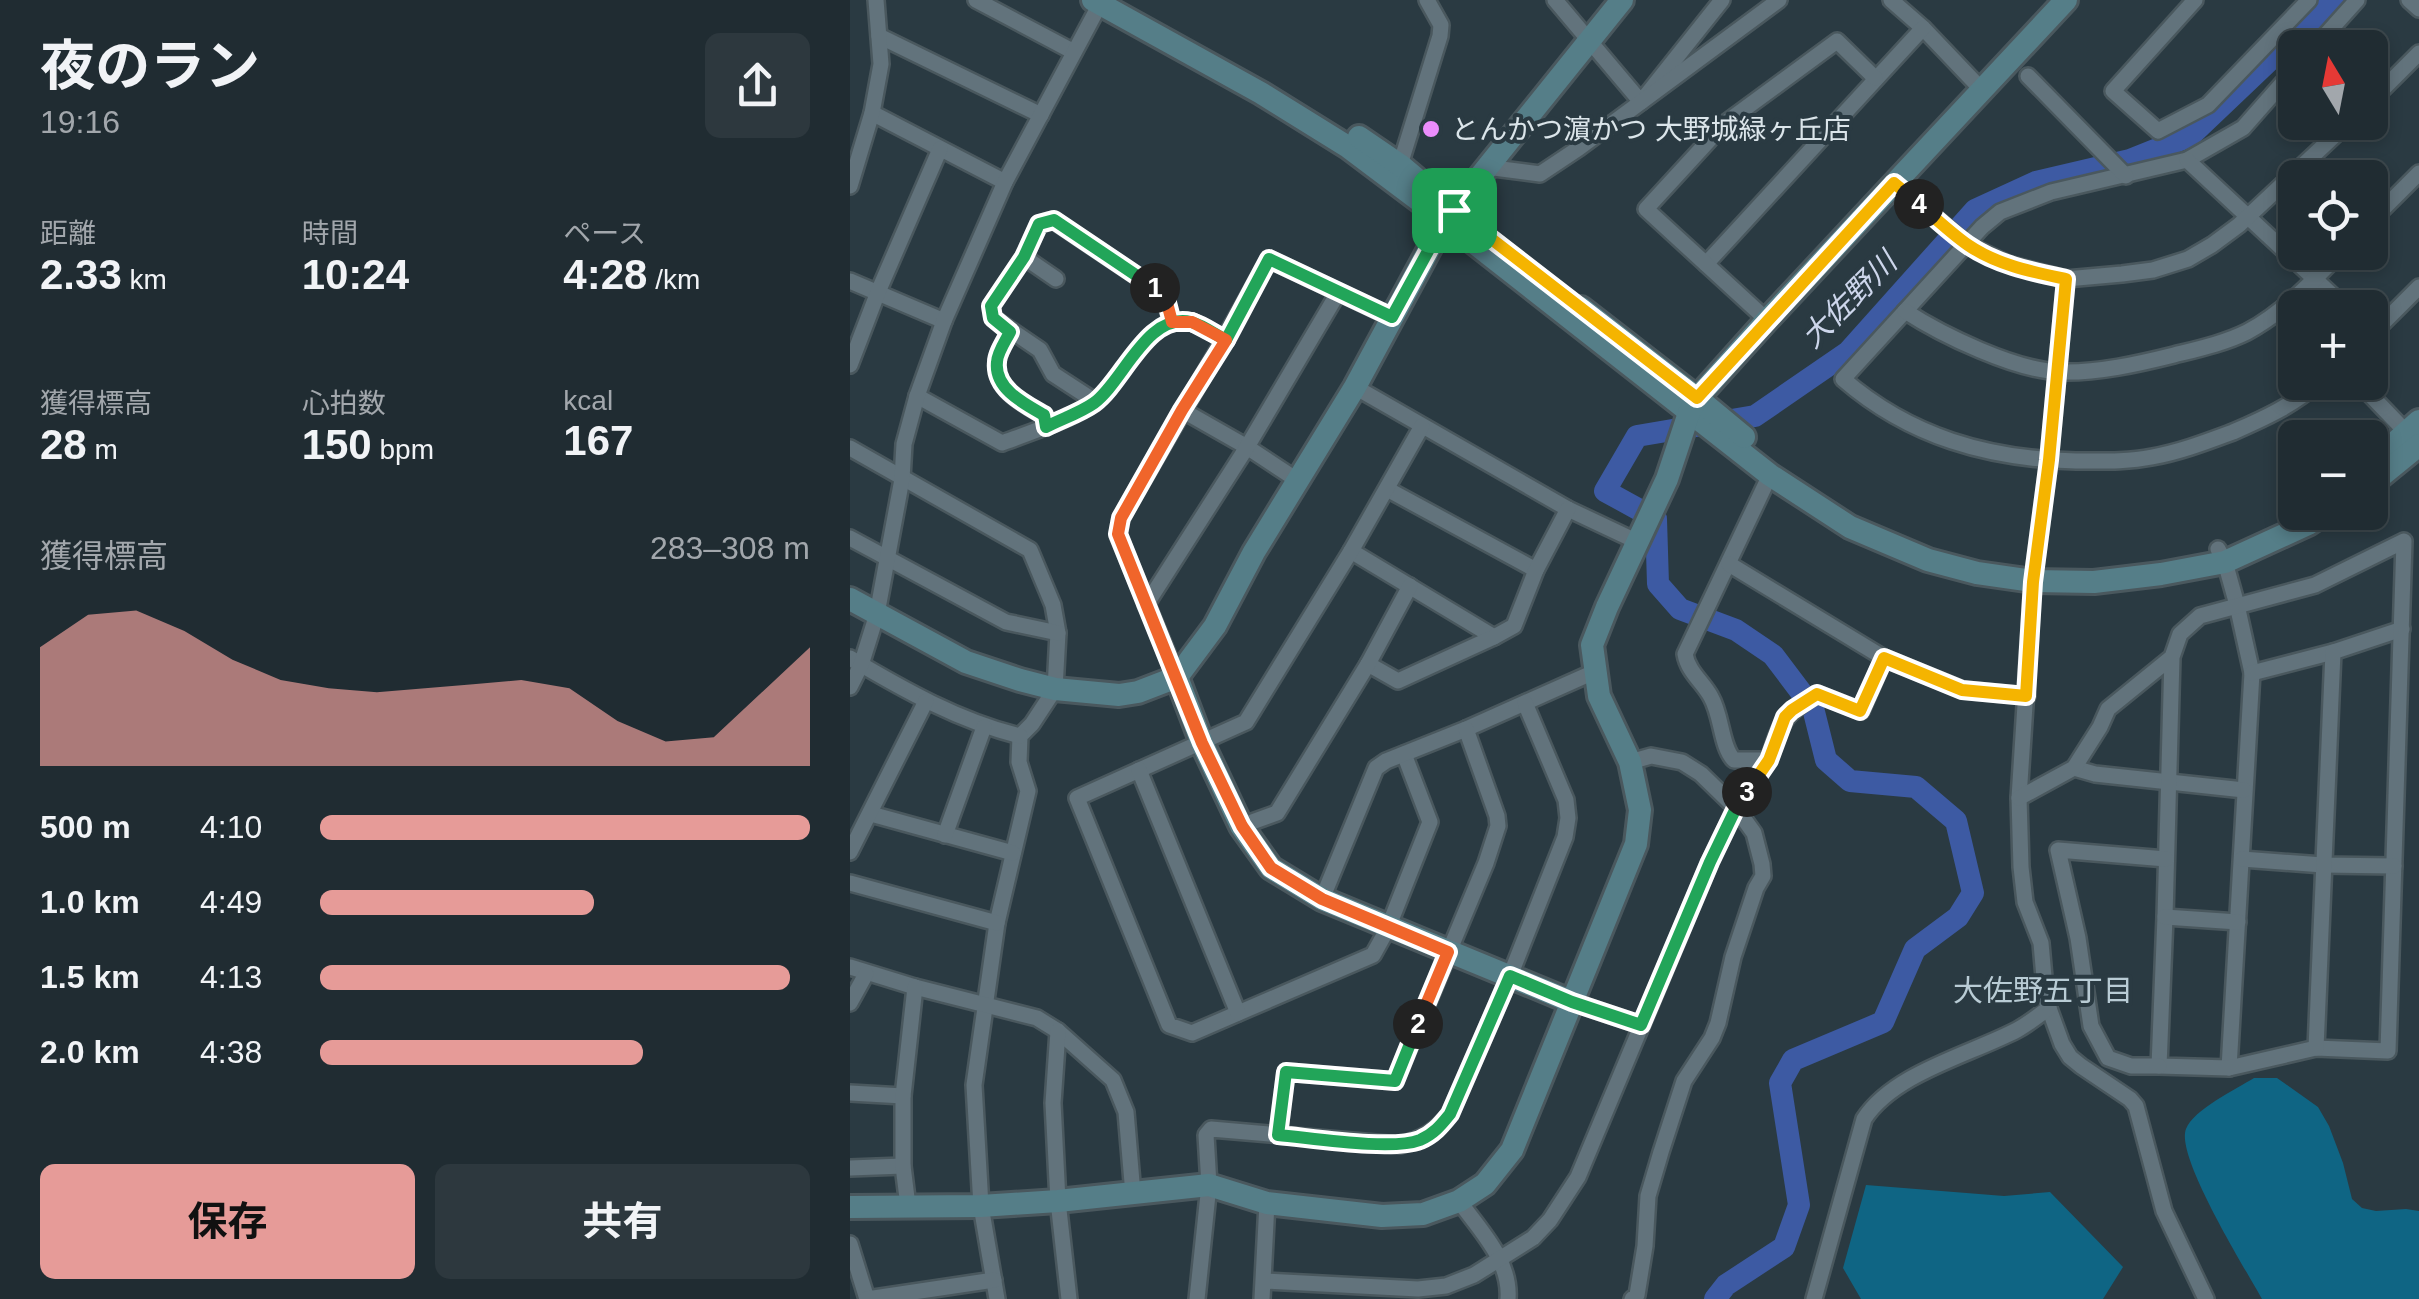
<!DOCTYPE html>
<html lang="ja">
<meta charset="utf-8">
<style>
:root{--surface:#202c32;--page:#2d383e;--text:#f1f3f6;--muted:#a2a7ac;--line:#3d484d;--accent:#e69b98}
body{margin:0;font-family:Helvetica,"Noto Sans JP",sans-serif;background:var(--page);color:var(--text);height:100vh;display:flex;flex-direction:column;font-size:38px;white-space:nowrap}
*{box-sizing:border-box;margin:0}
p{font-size:32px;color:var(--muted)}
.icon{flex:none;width:55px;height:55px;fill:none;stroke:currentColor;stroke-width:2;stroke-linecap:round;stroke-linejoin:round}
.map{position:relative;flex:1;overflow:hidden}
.details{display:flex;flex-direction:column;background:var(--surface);width:850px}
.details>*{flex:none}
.needle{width:65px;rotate:350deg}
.tools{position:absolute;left:1428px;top:30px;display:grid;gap:20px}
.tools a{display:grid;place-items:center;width:110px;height:110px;border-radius:15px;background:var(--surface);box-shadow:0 5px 15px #0003,0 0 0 2px var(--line);font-size:50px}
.pin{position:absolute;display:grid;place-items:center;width:85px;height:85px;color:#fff;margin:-42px;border-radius:20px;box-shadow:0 5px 15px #0006}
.km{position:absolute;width:50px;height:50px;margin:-25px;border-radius:50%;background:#222;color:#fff;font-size:28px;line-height:50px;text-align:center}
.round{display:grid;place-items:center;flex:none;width:105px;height:105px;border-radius:15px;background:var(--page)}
.overview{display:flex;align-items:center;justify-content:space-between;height:170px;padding:0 40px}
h1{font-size:55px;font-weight:700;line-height:75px}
.stats{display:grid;grid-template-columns:repeat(3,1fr);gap:15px;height:170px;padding:10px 40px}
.stats div{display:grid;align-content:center}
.stats b{font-size:42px;font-weight:700}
.stats small{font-size:28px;font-weight:400}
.stats p{font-size:28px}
.chart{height:280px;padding:20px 40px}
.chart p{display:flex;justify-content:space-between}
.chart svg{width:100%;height:180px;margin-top:10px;fill:var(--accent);opacity:.7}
.primary-button{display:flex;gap:20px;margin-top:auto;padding:20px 40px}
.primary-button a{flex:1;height:115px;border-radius:15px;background:var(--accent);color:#111;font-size:40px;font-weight:700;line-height:115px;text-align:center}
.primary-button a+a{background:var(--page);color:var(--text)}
ul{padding:0 40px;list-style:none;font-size:32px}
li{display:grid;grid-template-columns:160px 120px 1fr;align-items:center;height:75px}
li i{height:25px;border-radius:12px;background:var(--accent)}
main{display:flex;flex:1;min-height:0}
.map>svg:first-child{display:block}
.green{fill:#0f6584}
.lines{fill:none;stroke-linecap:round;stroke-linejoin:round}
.river{stroke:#3d5aa3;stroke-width:22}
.street-casing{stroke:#4a585e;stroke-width:20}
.secondary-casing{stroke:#4a585e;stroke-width:28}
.street{stroke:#62737c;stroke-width:15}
.secondary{stroke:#557e88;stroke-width:22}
.split-1-casing{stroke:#fff;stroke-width:20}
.split-2-casing{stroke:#fff;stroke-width:20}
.split-3-casing{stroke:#fff;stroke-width:20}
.split-4-casing{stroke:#fff;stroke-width:20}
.split-5-casing{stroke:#fff;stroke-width:20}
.split-1{stroke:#22a559;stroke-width:12}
.split-2{stroke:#f0652b;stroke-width:12}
.split-3{stroke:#22a559;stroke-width:12}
.split-4{stroke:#f5b400;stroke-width:12}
.split-5{stroke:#f5b400;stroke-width:12}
.poi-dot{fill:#eb8dfc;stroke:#2a3a42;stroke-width:4}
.labels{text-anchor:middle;stroke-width:8;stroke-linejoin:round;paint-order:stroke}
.poi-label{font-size:28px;fill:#dbe5ea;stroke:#2a3a42;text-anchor:start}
.water-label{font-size:30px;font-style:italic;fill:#cdd6eb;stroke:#2a3a42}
.neighbourhood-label{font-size:30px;fill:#b9ccd5;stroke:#2a3a42}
</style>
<main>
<section class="details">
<div class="overview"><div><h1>夜のラン</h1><p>19:16</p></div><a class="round"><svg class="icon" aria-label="share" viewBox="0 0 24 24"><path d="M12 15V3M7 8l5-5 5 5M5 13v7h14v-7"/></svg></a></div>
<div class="stats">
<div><p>距離</p><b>2.33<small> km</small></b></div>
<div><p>時間</p><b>10:24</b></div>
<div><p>ペース</p><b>4:28<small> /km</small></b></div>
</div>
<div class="stats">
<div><p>獲得標高</p><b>28<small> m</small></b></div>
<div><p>心拍数</p><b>150<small> bpm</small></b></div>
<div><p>kcal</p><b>167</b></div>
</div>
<div class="chart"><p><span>獲得標高</span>283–308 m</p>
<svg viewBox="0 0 160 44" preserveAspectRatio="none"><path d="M0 44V15L10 7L20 6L30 11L40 18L50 23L60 25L70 26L80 25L90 24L100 23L110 25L120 33L130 38L140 37L150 26L160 15V44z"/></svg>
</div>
<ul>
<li><b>500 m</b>4:10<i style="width:100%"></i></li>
<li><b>1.0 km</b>4:49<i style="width:56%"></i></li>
<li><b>1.5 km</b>4:13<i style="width:96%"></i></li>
<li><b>2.0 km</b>4:38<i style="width:66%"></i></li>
</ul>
<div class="primary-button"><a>保存</a><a>共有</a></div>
</section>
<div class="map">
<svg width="1569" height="1299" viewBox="0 0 1569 1299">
<rect width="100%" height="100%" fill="#2a3a42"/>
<g class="green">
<path d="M1404,1078H1427L1468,1107L1479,1126L1493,1163L1502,1199L1512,1208L1526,1211L1556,1209L1569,1211V1299H1412C1396,1270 1325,1156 1336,1129C1343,1110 1386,1089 1404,1078Z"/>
<path d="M1016,1185L1154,1196L1200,1192L1273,1267L1253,1299H1011L993,1268Z"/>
</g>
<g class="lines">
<path class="river" d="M865,1299L876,1285L934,1247L949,1205L930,1083L943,1060L1033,1022L1065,949L1108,917L1123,893L1106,821L1066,787L1000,781L976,760L963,708L923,655L886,630L830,609L808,584L806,519L755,491L787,436L905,416L998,352L1125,210L1186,182L1280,160L1340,136L1483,0"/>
<g class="street-casing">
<g id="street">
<path d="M126,0L224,52"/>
<path d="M705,0L791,102L872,0"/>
<path d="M1041,0L1073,28L1132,90"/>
<path d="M1345,0L1263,91L1308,131L1358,105L1459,0"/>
<path d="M1559,0L1569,9"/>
<path d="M29,36L191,115"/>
<path d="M1464,48L1507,0"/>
<path d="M1445,69L1393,128L1337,160L1201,192L1150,212L1132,227L993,379C1060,437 1138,459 1226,461C1251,461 1277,462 1302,457C1330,452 1356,442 1383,432C1413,419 1444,405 1469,382"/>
<path d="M1178,76L1276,176"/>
<path d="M1520,102L1569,53"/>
<path d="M22,113L155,182"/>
<path d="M1337,160L1496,308"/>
<path d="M550,165L590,36L591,25L577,0"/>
<path d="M636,167L690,174L729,148L929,0"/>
<path d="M1044,183L1116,244L1158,264L1216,279L1272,274L1303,270L1338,259L1362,245L1389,225L1499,122"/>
<path d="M0,186L22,113L31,64L26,0"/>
<path d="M1520,222L1569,173"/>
<path d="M174,257L206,279"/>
<path d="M856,264L1073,28"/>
<path d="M1216,279L1199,460L1183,581L1169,798L1171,867L1175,902L1191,943L1196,1000L1212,1044L1220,1057L1231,1066L1280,1099L1286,1106L1314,1211L1356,1299"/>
<path d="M0,281L94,321"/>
<path d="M1055,311C1092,335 1166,371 1211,372C1248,373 1288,364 1324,355C1348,349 1375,343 1397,332C1433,313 1463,281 1491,252"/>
<path d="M917,320L796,209L874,124L987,41L1025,78"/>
<path d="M160,332C156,340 147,353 147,362C144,389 174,404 193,415L196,427"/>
<path d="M1520,336L1569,287"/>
<path d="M0,365L28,292L90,149"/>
<path d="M1508,382L1557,433"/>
<path d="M505,387L718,509L788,542"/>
<path d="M67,396L152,443C179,433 221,419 244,403C273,382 297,312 341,322C353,325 366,335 376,340"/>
<path d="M246,402L203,374L190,350L143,318L141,306L174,257L189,224L203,220L315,295L321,322"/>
<path d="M332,410L397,447L447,480"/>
<path d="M0,448L180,550L203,605L208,633L205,689L182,724L170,736L169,762L178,791L147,923L124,1085L131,1206L147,1299"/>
<path d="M920,475L835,654C838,672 853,682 861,697C872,716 871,747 884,760H919C931,722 933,715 967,694L1011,711L1034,658"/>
<path d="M537,489L686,570"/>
<path d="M0,538L156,622L208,633"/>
<path d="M1368,549L1375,562L1387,605L1402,673L1379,1068"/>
<path d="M501,551L644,637"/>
<path d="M879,564L1034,658L1113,690L1177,696"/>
<path d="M296,605L397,447L488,293"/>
<path d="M0,658C54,690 109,721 170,736"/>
<path d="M518,664L548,681L644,637L664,626L686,570L718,509"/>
<path d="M1402,673L1483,652L1552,629"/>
<path d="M327,677L268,535L271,518C320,431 372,347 419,259L541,317"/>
<path d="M0,687L11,665L27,614L52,479L54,444L67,396L94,321L155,182L250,4"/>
<path d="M554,754L580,822L538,928L523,955L342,1033L319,1025L227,798L396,722L501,551L572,426"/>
<path d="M780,762L801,756L832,762L851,774L886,808L904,833L912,864L913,876L906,888L883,957L868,1023L862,1038L834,1081L811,1152L798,1196L795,1246L787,1295L782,1299"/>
<path d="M1224,768L1245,774L1394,790"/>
<path d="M289,770L388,1013"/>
<path d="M1169,798L1224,768L1250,727L1258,709L1322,657L1330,634L1350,616L1465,585L1554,541L1538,1051L1466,1048L1379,1068L1309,1066L1315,917L1322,657"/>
<path d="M21,814L163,853"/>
<path d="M391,826L427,813L518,664L560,586"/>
<path d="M95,835L134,727"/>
<path d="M0,852L76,701"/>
<path d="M1392,859L1473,865L1544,866"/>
<path d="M0,883L147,923"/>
<path d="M472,899L526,768L536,761L616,729L744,672"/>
<path d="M1315,917L1388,922"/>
<path d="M0,967L65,987L187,1018L208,1031L263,1080L276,1112L283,1194"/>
<path d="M722,1002L791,1025"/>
<path d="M0,1003L16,974"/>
<path d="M208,1031L203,1103L208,1201L219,1299"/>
<path d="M1466,1048L1483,652"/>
<path d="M1309,1066H1281L1258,1058L1241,1026L1228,938L1208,850L1316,859"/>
<path d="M0,1093L53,1096"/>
<path d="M428,1135L436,1072L545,1081L636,863L648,826L647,816L616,729"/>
<path d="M0,1168L53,1166"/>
<path d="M609,1201C630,1230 661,1261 658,1299"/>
<path d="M58,1206L53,1166V1096L65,987"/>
<path d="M0,1244L17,1299"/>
<path d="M414,1281L568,1289L596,1286L624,1275L683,1238L700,1220L728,1177L860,862L886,808L919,760"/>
<path d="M17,1299L144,1280"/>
<path d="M347,1299L359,1185L356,1135L361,1129L550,1145C572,1139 586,1132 600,1114L660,976L715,837L718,818L716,800L675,703"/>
<path d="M412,1299L417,1203"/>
<path d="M964,1299L1014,1119C1044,1073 1119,1055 1167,1030C1178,1024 1188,1016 1199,1008"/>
</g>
</g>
<g class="secondary-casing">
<g id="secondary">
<path d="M243,0L411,93L498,147L595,220L920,475L1000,527L1078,560L1127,573L1183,581L1244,582L1311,574L1375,562L1458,524L1476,512"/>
<path d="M509,137L550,165L587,196"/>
<path d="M731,308L847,398L894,437"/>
<path d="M1520,465L1569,421"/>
<path d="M1520,485L1569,445"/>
<path d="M0,599L116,662L170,680L205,689L269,695L288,692L327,677L365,626L404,552L505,387L595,220L772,0"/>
<path d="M327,677L352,743L391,826L421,868L472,899L722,1002"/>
<path d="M0,1207L131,1206L208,1201L359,1185L417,1203L532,1216L573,1214L609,1201L635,1184L662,1150L786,844L790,810L780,762L749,696L742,645L757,607L817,479L839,413L847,398L917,320L1216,0"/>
</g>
</g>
<use href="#street" class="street"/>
<use href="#secondary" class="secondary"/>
</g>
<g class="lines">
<g class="split-1-casing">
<path id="split-1" d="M305,288L204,220L189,224L174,257L141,306L143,318L160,332C156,340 147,353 147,362C144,389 175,404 194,415L196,427C211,419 230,413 244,403C273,382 297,312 341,322C353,325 366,335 376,340L419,259L542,317L595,220L604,210"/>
</g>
<g class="split-2-casing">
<path id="split-2" d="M305,288L315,295L322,322H342L376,340L332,410L271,518L268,534L352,743L392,826L421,868L472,899L598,952L568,1024"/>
</g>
<g class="split-3-casing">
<path id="split-3" d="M568,1024L545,1081L436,1072L428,1135C462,1138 542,1151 570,1140C584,1134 591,1125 600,1114L660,976L722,1002L791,1025L860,862L886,808L897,792"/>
</g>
<g class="split-4-casing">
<path id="split-4" d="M897,792L919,760L935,717L942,710L967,694L1010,711L1034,658L1112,690L1176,696L1183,582L1199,460L1216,279C1183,272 1147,265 1118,245C1101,233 1085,218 1069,204"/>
</g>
<g class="split-5-casing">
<path id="split-5" d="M604,210L847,398L1044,183L1069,204"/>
</g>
<use href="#split-1" class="split-1"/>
<use href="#split-2" class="split-2"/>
<use href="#split-3" class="split-3"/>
<use href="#split-4" class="split-4"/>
<use href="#split-5" class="split-5"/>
</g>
<circle class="poi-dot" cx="581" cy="129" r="10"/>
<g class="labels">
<g class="poi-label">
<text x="601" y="139">とんかつ濵かつ 大野城緑ヶ丘店</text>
</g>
<g class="water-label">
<text transform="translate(999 300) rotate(-45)" y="10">大佐野川</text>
</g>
<g class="neighbourhood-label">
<text x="1193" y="1001">大佐野五丁目</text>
</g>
</g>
</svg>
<div class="tools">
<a><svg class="needle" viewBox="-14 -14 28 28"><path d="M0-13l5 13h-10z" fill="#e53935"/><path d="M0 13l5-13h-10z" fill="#a2a7ac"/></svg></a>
<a><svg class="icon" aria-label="locate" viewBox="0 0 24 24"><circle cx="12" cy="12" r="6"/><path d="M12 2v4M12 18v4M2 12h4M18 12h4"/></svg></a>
<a>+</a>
<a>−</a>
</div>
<div class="pin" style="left:604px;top:210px;background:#1e9e55"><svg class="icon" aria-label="arrive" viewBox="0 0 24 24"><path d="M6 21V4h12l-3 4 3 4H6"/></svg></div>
<b class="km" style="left:305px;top:288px">1</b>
<b class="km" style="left:568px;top:1024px">2</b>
<b class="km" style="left:897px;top:792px">3</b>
<b class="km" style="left:1069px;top:204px">4</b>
</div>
</main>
